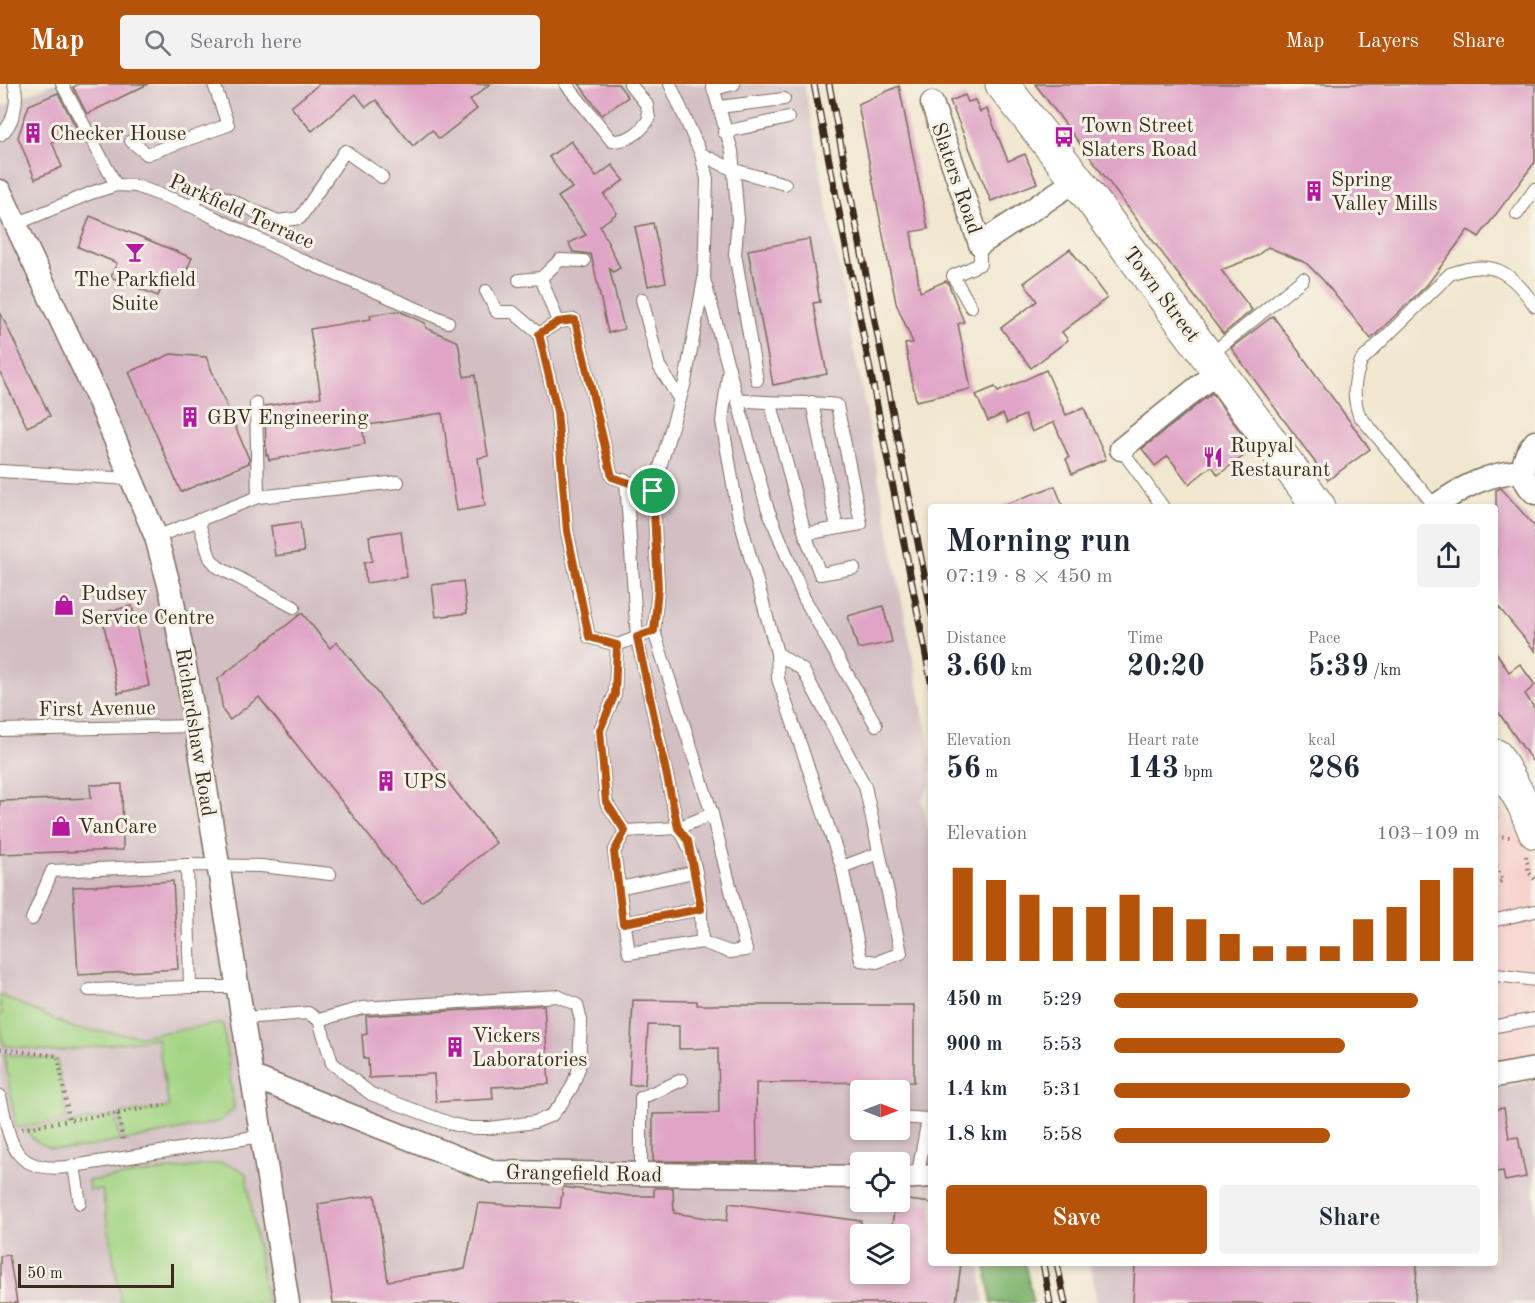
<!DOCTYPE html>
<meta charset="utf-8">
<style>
:root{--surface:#fff;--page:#f2f2f3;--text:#1f2937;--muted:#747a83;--accent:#b45309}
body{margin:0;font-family:"Old Standard TT",serif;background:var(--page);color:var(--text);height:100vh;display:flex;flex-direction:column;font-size:22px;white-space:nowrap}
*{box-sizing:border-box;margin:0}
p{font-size:20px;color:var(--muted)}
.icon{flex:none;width:33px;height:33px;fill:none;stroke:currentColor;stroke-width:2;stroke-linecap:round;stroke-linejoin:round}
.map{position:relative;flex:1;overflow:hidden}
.side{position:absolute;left:928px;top:420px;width:570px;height:762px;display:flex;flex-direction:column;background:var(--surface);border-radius:6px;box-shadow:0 3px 9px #0003}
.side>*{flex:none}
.needle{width:39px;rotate:90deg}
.buttons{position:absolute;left:850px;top:996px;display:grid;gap:12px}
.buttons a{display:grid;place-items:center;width:60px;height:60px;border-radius:6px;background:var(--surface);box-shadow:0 3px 9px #0003;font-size:30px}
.scale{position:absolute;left:18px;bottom:15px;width:156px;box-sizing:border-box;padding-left:6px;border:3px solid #3b2a1e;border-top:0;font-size:16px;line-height:21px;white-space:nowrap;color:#3b2a1e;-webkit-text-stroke:4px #f7f3e8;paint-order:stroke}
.pin{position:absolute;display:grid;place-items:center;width:51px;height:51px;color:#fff;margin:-26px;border:3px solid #fff;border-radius:50%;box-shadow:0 2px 6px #0007}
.round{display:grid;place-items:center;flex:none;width:63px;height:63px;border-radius:6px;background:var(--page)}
.overview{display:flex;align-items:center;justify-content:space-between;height:102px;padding:0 18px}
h1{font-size:33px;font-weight:700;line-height:45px}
.figures{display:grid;grid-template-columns:repeat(3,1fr);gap:9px;height:102px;padding:6px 18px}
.figures div{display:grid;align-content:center}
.figures b{font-size:30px;font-weight:700}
.figures small{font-size:16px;font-weight:400}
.figures p{font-size:16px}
.chart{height:168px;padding:12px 18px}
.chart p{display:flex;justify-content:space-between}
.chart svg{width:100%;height:108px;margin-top:6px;stroke:var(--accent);stroke-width:6}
.action{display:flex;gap:12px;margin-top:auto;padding:12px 18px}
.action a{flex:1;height:69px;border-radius:6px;background:var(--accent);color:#fff;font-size:24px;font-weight:700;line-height:69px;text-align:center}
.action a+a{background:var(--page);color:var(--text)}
ul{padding:0 18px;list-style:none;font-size:20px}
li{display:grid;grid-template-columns:96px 72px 1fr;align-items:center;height:45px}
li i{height:15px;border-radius:8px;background:var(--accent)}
header{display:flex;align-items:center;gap:36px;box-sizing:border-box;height:84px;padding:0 30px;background:var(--accent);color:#fff}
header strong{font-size:28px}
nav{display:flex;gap:33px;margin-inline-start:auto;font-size:21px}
.search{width:420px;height:54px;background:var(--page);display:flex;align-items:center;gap:15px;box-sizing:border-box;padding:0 21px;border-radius:6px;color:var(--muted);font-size:22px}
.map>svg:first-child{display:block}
.built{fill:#f7d0cc}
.industrial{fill:#d2bec3;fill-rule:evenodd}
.green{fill:#a3d483;stroke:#6f7f50;stroke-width:1.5}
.forest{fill:#82b671;stroke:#5e7048;stroke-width:1.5}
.building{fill:#e0a5c6}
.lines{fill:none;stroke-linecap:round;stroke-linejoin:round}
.service-casing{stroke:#7b6c5c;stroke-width:14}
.minor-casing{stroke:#7b6c5c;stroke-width:25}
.secondary-casing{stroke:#7b6c5c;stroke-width:35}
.path{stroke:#7b6c5c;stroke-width:4;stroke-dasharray:1.5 4.5;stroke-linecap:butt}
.service{stroke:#fff;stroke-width:12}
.minor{stroke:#fff;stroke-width:22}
.secondary{stroke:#fff;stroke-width:33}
.rail-casing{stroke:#3b2a1e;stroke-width:7}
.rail{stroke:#f7f3e8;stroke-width:4.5;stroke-dasharray:14;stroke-linecap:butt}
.route-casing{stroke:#fff;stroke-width:12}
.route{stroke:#b45309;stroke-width:8}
.labels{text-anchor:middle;stroke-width:6;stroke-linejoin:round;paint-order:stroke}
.poi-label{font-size:21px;fill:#3b2a1e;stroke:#f7f3e8;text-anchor:start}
.street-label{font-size:21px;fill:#3b2a1e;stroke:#f7f3e8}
</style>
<header>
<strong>Map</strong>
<div class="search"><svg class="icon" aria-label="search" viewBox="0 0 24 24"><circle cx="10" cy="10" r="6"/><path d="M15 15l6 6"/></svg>Search here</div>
<nav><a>Map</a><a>Layers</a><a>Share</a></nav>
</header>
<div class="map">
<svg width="1535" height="1219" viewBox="0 0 1535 1219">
<rect width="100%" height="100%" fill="#f7f3e8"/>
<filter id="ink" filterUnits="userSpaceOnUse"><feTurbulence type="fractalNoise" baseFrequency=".0167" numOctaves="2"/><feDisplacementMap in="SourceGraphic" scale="12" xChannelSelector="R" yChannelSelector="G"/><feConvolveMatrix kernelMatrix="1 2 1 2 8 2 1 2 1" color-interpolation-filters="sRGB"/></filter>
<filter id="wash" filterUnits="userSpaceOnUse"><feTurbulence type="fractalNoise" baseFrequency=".008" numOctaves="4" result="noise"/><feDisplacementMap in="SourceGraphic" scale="24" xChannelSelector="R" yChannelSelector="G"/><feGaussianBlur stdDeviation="1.35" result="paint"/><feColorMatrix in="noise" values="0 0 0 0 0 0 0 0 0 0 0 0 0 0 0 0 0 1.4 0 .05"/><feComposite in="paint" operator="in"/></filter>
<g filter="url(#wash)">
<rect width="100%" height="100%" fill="#f1e7cf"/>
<path class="built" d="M1496,717L1535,774V968L1496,975Z"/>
<g class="industrial">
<path d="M51,0H804L931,670V698L922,716L932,762V1179H980L984,1219H0V23ZM861,1006H900V1046H861ZM861,1078H900V1118H861ZM861,1150H900V1190H861Z"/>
<path d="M1535,996V1219H1097L1090,1179H1496V1004Z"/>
</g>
<g class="green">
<path d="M0,911L76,945L140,952L223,939L234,1024L222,1036L213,1039L124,1057L120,1030L169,1023L157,954L55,968L3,961L0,931L3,930L0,926Z"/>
<path d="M4,970L57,976L67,1035L16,1044Z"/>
<path d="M115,1032L120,1057C88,1062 48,1078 26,1046Z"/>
<path d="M222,1079L238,1084L246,1090L267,1219H121L102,1106H89L88,1097Z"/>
</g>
<path class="forest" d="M985,1179H1025L1033,1219H991Z"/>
<g id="blocks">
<g class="building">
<path d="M79,0H148L87,30L73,3Z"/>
<path d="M319,0H490L470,16L477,25L439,55L432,46L413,62L376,16L366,23L356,10L312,47L291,23Z"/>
<path d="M579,0H618L628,13L602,31Z"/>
<path d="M1035,0H1535V78L1479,153L1468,146L1427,201L1371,255L1323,196L1306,179L1268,163L1255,173L1221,186L1252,226L1223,250Z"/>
<path d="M899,2L928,145L911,148L920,208L946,197L948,199L964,238L958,240L971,305L916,317L905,260L913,259L896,219L858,20Z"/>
<path d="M58,9L78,47L52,58L62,83L35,95L18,53L29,21Z"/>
<path d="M965,11L968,18L975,16L980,28L987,25L1008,77L1025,70L1037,99L991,117L950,17Z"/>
<path d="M571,57L596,93L612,81L624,96L604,111L617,129L600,142L620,184L613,188L609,183L624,245L608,249L592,174L590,170L573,168L569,159L586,151L558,113L572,104L549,73Z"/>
<path d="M90,132L192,174L181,199L166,193L158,212L111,193L117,179L78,163Z"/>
<path d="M653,139L666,198L648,202L635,143Z"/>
<path d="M809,155L820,218L813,219L827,290L773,301L748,166Z"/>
<path d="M1070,165L1107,214L1062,248L1068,256L1031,284L1001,244L1037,217L1024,199Z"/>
<path d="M399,227L425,239L426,244L458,258L464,293L475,291L488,372L478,374L485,422L457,427L442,329L362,342L365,360L269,376L268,371H266L265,322L321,313L310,245L371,235L370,231Z"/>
<path d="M0,228L50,332L27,343L0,288Z"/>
<path d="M1273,232L1370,365L1328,396L1231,264Z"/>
<path d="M171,270L206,273L249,375V379L181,408L129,288Z"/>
<path d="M1046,286L1066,331L1084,324L1106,375L1072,390L1066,375L1069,374L1054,338L1032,348L1025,331L1007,339L1003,330L988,337L976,311L995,303L998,308Z"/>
<path d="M1212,309L1253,365L1218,391L1212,382L1189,400L1168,372L1155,382L1142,365Z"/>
<path d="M1055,402L1063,423H1003V421Z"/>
<path d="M1501,404L1535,443V567L1496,520V406Z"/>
<path d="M300,438L304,468L275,472L271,442Z"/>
<path d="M401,447L407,493L366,499L364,479L372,477L369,452Z"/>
<path d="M463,497L467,529L436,533L432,501Z"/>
<path d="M132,522L149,602L118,609L103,536L110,534L109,527Z"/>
<path d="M883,522L892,558L858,565L848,532Z"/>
<path d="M302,529L330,564L337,558L496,759L421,818L259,613L230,636L223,627L218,595Z"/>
<path d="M1496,568L1509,588L1520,580L1535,601L1525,610L1535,625V681L1496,625Z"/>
<path d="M122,700L123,766L0,770V717L91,714L90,701Z"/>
<path d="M173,797L178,885L78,891L73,803Z"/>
<path d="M633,916L697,917V921H914V998L756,999L757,1078L653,1077V1030L719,1029L718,964L679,965V942L648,941L645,1001H629Z"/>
<path d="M544,921L549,1000L492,1003L493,1015L436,1018L434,990L369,994L368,975H364L362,951L367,950L366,932Z"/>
<path d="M1504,1024L1509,1054L1518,1053L1526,1093L1505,1097L1503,1087L1496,1088V1025Z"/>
<path d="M563,1103L630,1112H654V1104H673L674,1129L727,1137L729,1119L861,1137V1190H900V1150H891L895,1118H900V1115L932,1119V1179H961L956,1219H333L318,1120L375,1111L388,1197L465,1185L478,1119L560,1124Z"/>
<path d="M9,1171L17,1219H0V1172Z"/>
<path d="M1135,1179H1417L1415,1219H1133Z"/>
</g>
</g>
</g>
<g filter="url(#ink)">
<use href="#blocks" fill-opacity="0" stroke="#7b6c5c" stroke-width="1.5"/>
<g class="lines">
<g class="service-casing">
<g id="service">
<path d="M62,0L116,101"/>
<path d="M566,0L612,57C629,57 640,49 649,35L647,21L630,0"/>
<path d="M670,0L701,70L707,95L704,195L767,423L804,514L876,641"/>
<path d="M712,0L732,67L738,135L735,170L757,296"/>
<path d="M714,5L734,0"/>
<path d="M719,23L784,15"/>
<path d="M724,48L788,34"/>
<path d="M0,51C14,41 19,15 14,0"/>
<path d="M131,57L147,70L228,41L214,0"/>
<path d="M701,70L734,86L785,100"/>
<path d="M191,122L200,112L209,107L278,137L300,134L345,67L382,93"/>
<path d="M1517,130L1535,105"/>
<path d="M16,140L91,109L116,101L136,102L191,122L301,176L448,238"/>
<path d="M541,194L558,238"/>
<path d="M519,196L541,194L560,176L584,177"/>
<path d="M486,207L497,228H513L539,250L557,327L567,447L589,553L617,561L654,547"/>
<path d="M642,215L659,282L680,316"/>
<path d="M971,223L953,192L980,180V160"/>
<path d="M539,250L558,238L575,236L612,393L626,397L637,553L678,744C700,773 701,822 702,858"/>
<path d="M1209,272L1303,195"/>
<path d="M729,284L722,337L738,429L777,569L778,595L842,783L861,876L877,878L901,869L865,702L803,586L777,569"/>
<path d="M738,316C771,320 804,317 837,321L861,440L805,450L771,320"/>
<path d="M812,318L837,444"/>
<path d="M256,319L258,413"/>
<path d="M1121,365L1163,423"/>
<path d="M0,387L130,395"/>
<path d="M626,397L653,407"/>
<path d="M1435,422L1359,331C1352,311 1354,297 1361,277L1450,190C1492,174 1511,187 1535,222"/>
<path d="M198,436L210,474L218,483L294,523"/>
<path d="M805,450L820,490L854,484"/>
<path d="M156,453L258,413L398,398"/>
<path d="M617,561L615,610L600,646L606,718L625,747"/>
<path d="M0,646L196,642"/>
<path d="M625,747L614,768L629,869L702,858L730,868L746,866L712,730L654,547L658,504L653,407L685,298L704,195"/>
<path d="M625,747L678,744L712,730"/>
<path d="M842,783L879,769"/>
<path d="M619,804L694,788"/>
<path d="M32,835L52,787L187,781"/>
<path d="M1496,836L1535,827"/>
<path d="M623,839L701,825"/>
<path d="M1496,891L1535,896"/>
<path d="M238,903H190L187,781L261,782L330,790"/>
<path d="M89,906L190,903"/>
<path d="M243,934L308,929L319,936L332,979L371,1010L452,1040L470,1044H490L535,1038L552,1031L561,1020L572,1003L579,984L581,936L577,921L558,912L362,924L319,936"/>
<path d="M1496,942L1535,935"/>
<path d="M0,1012C11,1057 10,1089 67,1083L261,1052"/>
<path d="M900,1033L928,1035L917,1094"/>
<path d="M74,1082L80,1119"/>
<path d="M641,1090V1014L682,996"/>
</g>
</g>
<g class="minor-casing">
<g id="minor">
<path d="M932,19L980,160L1077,96"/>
<path d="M0,107L98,315L156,453L171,508L196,642L288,1219"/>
<path d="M1535,358C1521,373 1518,394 1535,409"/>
<path d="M1121,365L1218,287"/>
<path d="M1434,423C1462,403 1488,389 1523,387"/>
<path d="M1496,992L1535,985"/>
<path d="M253,993L494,1088L861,1093"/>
<path d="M900,1094L932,1092"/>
</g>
</g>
<g class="secondary-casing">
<g id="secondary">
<path d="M1002,0L1077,96L1319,423"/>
<path d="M1496,672L1524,721L1535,748"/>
</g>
</g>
<g class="path">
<path d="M1496,740V730"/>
<path d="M1496,752L1510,753"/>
<path d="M1526,772L1529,789L1535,795"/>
<path d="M1496,782L1503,796L1496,800"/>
<path d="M0,965L58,972L69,1036L118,1029L123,1058"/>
<path d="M118,1029L166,1021"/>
<path d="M22,1045L69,1036"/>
</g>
<use href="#service" class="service"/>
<use href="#minor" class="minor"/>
<use href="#secondary" class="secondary"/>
<g class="rail-casing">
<g id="rail">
<path d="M814,0L932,602"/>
<path d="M829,0L932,531"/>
<path d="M1043,1179L1050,1219"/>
<path d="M1057,1179L1065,1219"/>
</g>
</g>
<use href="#rail" class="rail"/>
</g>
</g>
<g class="lines" filter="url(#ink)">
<g class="route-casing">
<path id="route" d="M575,236L612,393L653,407L658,504L654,547L637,553L678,744L688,757L701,825L623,839L614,768L625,747L606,718L600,646L615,610L617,561L589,553L567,447L557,327L539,250L558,238Z"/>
</g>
<use href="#route" class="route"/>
</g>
<defs>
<g id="building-bare" transform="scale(1.62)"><path d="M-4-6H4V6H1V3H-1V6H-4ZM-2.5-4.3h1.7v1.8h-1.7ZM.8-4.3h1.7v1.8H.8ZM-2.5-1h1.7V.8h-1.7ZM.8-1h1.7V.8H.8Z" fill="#b5179e" stroke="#f7f3e8" stroke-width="2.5" paint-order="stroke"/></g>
<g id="bus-bare" transform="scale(1.62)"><path d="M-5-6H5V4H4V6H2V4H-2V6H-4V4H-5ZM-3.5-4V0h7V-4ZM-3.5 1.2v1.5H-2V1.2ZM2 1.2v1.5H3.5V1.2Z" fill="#b5179e" stroke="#f7f3e8" stroke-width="2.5" paint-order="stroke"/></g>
<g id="bar-bare" transform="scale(1.62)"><path d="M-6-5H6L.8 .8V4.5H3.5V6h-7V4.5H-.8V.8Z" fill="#b5179e" stroke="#f7f3e8" stroke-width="2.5" paint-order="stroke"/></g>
<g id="restaurant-bare" transform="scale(1.62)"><path d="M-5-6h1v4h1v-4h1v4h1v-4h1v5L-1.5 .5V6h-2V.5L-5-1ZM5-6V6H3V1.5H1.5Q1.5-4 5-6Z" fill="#b5179e" stroke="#f7f3e8" stroke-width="2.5" paint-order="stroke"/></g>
<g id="shop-bare" transform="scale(1.62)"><path d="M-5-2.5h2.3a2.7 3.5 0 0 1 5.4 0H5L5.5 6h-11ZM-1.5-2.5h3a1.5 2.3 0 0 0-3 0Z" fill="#b5179e" stroke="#f7f3e8" stroke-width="2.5" paint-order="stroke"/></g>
</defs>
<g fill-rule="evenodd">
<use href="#building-bare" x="33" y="49"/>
<use href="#bus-bare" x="1064" y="53"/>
<use href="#building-bare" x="1314" y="107"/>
<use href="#bar-bare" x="135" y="168"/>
<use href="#building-bare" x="190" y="333"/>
<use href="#restaurant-bare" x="1213" y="373"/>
<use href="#shop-bare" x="64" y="521"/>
<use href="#building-bare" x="386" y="697"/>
<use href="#shop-bare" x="61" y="742"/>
<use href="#building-bare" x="455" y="963"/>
</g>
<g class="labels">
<g class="poi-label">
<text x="1081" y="48">Town Street<tspan x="1081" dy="24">Slaters Road</tspan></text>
<text x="50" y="56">Checker House</text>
<text x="1331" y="102">Spring<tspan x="1331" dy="24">Valley Mills</tspan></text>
<text x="135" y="202" text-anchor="middle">The Parkfield<tspan x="135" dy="24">Suite</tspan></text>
<text x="207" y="340">GBV Engineering</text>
<text x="1230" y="368">Rupyal<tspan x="1230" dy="24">Restaurant</tspan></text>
<text x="81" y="516">Pudsey<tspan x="81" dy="24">Service Centre</tspan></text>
<text x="403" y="704">UPS</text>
<text x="78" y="749">VanCare</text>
<text x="472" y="958">Vickers<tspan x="472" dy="24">Laboratories</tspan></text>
</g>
<g class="street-label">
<text transform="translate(957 94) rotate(71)" y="7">Slaters Road</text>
<text transform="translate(242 127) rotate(24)" y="7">Parkfield Terrace</text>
<text transform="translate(1162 210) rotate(53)" y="7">Town Street</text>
<text transform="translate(97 624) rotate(-1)" y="7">First Avenue</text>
<text transform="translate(196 648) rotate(81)" y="7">Richardshaw Road</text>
<text transform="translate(584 1089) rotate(1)" y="7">Grangefield Road</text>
</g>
</g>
</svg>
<div class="buttons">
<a><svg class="needle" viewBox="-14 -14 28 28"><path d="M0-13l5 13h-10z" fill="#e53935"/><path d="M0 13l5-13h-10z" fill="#747a83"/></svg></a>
<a><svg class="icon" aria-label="locate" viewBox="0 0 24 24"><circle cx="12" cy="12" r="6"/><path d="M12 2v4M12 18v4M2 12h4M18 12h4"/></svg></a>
<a><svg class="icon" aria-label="layers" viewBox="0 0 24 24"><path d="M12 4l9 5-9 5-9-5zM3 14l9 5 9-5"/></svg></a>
</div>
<div class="scale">50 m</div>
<div class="pin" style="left:653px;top:407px;background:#1e9e55"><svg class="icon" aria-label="arrive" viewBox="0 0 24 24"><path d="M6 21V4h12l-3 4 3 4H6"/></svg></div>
<section class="side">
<div class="overview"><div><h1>Morning run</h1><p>07:19 · 8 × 450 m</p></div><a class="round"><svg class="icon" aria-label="share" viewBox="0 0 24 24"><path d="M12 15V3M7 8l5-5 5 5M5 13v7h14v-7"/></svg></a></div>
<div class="figures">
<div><p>Distance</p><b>3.60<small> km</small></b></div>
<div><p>Time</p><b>20:20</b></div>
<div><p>Pace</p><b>5:39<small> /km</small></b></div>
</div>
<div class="figures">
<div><p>Elevation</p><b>56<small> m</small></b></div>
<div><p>Heart rate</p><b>143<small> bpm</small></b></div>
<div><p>kcal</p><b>286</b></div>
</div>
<div class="chart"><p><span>Elevation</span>103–109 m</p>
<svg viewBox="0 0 160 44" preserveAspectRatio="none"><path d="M5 44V6M15 44V11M25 44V17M35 44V22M45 44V22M55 44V17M65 44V22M75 44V27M85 44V33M95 44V38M105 44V38M115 44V38M125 44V27M135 44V22M145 44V11M155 44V6"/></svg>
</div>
<ul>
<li><b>450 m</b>5:29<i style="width:83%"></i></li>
<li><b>900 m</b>5:53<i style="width:63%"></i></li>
<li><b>1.4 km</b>5:31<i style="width:81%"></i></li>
<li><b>1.8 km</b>5:58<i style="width:59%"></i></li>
</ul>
<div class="action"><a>Save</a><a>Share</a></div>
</section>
</div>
